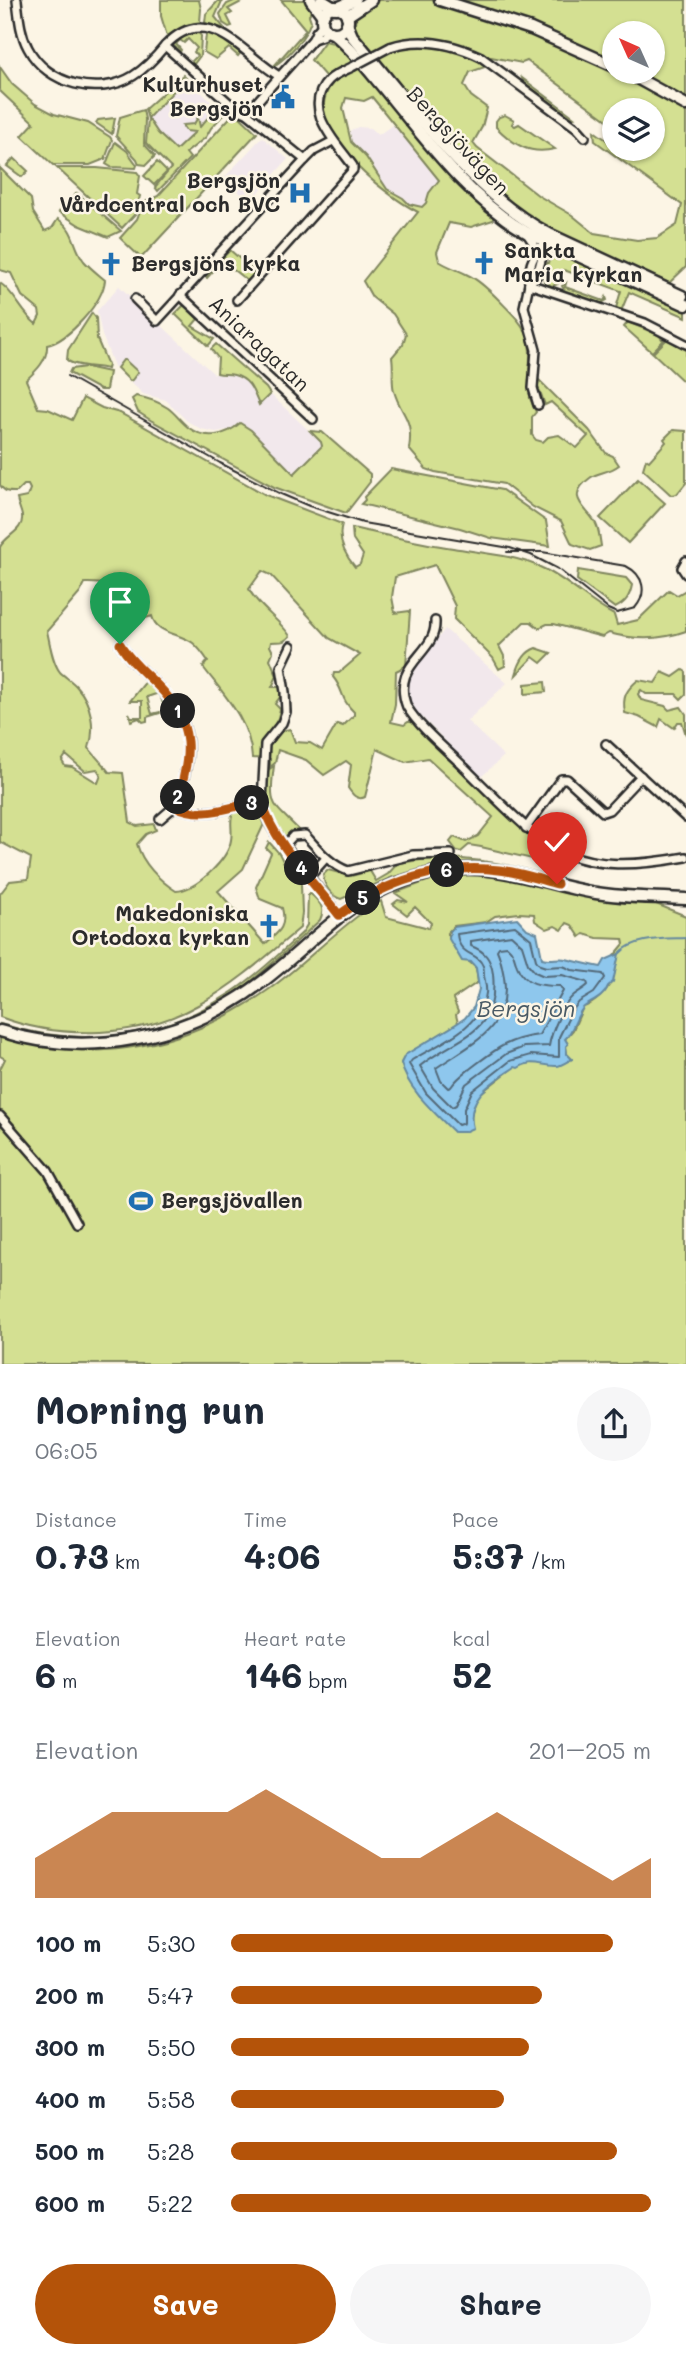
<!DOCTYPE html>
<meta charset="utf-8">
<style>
:root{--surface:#fff;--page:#f6f6f7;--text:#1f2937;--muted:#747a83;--accent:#b45309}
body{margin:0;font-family:Mali,sans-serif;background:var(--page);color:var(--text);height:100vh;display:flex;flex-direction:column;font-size:26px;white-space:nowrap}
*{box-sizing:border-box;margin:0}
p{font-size:23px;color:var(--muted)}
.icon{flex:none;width:38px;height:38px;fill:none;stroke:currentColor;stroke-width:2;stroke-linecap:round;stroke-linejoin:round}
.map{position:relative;height:1364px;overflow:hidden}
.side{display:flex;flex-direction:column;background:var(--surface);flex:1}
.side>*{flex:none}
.needle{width:46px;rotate:315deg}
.buttons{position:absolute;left:602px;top:21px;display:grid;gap:14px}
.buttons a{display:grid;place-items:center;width:63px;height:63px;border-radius:50%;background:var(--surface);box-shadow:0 2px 5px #0004;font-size:35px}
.pin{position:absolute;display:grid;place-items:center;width:60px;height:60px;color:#fff;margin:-72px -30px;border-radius:50% 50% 50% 0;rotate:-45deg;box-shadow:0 0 7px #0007}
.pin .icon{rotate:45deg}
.km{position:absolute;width:35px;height:35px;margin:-18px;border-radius:50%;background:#222;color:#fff;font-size:19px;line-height:35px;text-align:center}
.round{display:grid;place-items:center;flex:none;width:74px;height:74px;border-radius:37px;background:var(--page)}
.overview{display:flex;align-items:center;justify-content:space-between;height:119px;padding:0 35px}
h1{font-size:38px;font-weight:700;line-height:52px}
.figures{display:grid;grid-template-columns:repeat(3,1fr);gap:10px;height:119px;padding:7px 35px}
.figures div{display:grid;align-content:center}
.figures b{font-size:35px;font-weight:700}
.figures small{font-size:19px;font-weight:400}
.figures p{font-size:19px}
.chart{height:196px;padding:14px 35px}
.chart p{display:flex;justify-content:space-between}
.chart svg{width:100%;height:126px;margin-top:7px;fill:var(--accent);opacity:.7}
.action{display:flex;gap:14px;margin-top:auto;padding:14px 35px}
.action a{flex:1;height:80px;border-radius:42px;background:var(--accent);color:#fff;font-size:28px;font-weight:700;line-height:80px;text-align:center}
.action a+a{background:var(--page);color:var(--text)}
ul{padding:0 35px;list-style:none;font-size:23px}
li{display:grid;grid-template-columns:112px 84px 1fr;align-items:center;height:52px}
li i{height:18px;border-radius:9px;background:var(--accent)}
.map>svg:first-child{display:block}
.built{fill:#f2e8ec}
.green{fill:#d4e092;stroke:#80865e;stroke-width:2;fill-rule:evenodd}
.water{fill:#8ec7ed;stroke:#66899f;stroke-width:2}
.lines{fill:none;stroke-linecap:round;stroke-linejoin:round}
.shore{stroke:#536979;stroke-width:2}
.stream{stroke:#66899f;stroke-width:2}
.street-casing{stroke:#2b2b2b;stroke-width:12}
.secondary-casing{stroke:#2b2b2b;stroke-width:15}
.street{stroke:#fcf5e5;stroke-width:7}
.secondary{stroke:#fcf5e5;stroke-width:10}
.tram{stroke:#2b2b2b;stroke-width:2}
.street-bridge-casing{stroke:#2b2b2b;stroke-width:12;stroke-linecap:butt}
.street-bridge{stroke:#fcf5e5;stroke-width:7}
.route-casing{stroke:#fff;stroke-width:14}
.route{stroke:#b45309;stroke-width:9}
.labels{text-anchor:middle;stroke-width:5;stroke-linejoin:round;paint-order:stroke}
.poi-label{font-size:21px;font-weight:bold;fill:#2b2b2b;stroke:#fcf5e5;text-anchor:end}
.street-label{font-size:21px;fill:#2b2b2b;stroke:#fcf5e5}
.water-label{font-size:23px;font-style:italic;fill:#495a65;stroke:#fcf5e5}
</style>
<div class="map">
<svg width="686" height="1364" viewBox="0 0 686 1364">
<rect width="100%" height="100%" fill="#fcf5e5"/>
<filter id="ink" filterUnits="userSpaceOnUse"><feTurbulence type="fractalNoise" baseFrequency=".0143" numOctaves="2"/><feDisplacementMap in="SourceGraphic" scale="14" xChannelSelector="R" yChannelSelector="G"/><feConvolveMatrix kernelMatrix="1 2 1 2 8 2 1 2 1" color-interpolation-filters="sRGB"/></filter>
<g filter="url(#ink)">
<g class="built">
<path d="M186,78L217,107L176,150L158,133L148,118Z"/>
<path d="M394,124L439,180L429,193L426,203L421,207L409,204L403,198L387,189L366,157L351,142L350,131L358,127L370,128L378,135Z"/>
<path d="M262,137L288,159L250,202L224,178Z"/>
<path d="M119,286L214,374L236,375L252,385L259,404L270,394L321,442L322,446L294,474L251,430L230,433L227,430L216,432L201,429L187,421L166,400L143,394L114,366L102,335L97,311Z"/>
<path d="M445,629L507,683L467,721L504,756L481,777L416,711L410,702L408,683L412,673Z"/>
</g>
<g class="green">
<path d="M161,0H199L201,9L200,22L186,25L167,36L161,16Z"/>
<path d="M236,0H245L228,9L232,13L227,16L232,26L229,27L223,23L220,14L227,4Z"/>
<path d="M281,0H307L313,6L309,15L311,21C305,38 289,56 274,66L306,30Z"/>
<path d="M374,0H686V267L669,283L550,229L506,200L540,235L499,209L493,216V220L471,227L449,223L437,252L439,261C450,268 457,269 468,275C479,280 490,291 498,299C522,324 534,332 529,370L589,430L606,453L613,456L619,465C607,474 599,471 590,478C563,498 588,508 596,524C599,530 600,539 601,546L590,550L572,544L561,521L533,507L504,484L435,472L426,469L409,449C414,417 401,416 394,391C391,381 394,368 392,357L403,344L406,334L393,314L372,297L363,281L418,212C384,195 297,127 332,84L311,60L325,41L337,44L355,29C353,15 363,8 374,0ZM614,33H653V72H614ZM491,57L522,63L527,61L614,125V110H653V149H614V139L611,143L594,131L595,141L682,205L677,225L657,238L637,240L594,233L572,215L539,196L477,148L473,143L482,127L487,108L471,96L464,85L470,72L485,67ZM372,97L439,180L429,193L426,203L422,207L409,204L403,198L387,189L366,157L351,142L343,108L346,98L364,101ZM541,394L545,405L551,402L588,436L577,448L559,435L548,437L543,442L536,440L532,435V417L536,412L530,398Z"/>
<path d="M218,1H222L215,17L225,29L205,23L206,14Z"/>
<path d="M197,31L201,36L200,56L194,64L191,62L197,56L194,52L197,48L188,39L184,43L180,40L176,44L181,50L180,52L173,45L181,35Z"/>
<path d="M211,32L224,37L242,51L238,56L229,48L216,59L204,52L206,35Z"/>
<path d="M0,67L12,84L35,104L54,114L88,123L110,137L112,140L105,159L90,165H53L22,136L34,123L0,91Z"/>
<path d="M183,75L186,78L148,118L158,133L176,150L195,132L186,131L182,125L194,124L198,117L200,127L217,107L224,114L211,128L206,137L186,153L190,158L158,191L155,187L171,168L146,143L148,119L145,109Z"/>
<path d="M522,78L574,117L568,118L524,84Z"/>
<path d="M143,110L145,119L144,144L155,156L146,165L139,164L137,159L116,136L120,117Z"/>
<path d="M235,112L257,133L141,258L120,238L137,219L143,203L158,196Z"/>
<path d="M505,115L514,120L512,124L515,126L519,124L555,149C529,155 514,145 496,127V121L499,117Z"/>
<path d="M115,118L112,134L96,123L98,120Z"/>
<path d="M115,142L127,151L137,165L136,168L111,167L106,164Z"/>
<path d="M14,158L28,171L22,177L7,166Z"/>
<path d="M157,162L167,172L154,185L144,176Z"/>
<path d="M0,168L31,199L33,212L45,231L52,228L58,219C76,231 72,245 84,261C90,268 98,274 105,280C103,302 68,341 47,345C48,360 36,371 26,380L38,408L48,409L72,420L83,398L102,408L120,413L266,495L342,524C337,540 345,555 355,567L360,564L363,555L353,540L352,528C386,535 419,543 453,548C482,553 515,555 542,568C569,580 589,603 614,615L617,625L638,620L669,590L677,595L686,590V631C661,640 634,640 609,633L602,637L554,624H547L539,628L531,622H524L499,646L504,656L505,666L499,669L493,658L454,619L455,606L435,565L395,577L392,597L395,613L410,611L406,666L396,671L395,704L391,722L404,725L408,722H414L527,834L564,857L567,862L562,866L481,847L469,845L461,852L457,851L450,842L454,837L466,842L478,836L493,817L428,758L405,762L377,749L365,797C357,801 352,794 348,788L351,765L346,761L324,775L306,760L278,750L275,763L270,767V759L252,758C250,721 224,695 203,667L208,661C204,655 199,648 193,643C180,633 156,634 152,616L143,619L139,617L136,605L139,600L135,589C118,587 102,582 85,583L80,593L47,631C50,643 52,662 60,672C65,677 72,681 77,687C91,703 96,727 89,748C93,754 103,764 109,772L123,773L130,822L137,826L154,824L156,830L146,834L137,844C142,863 160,881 176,891C196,890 228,860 231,840C233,830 229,821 233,812L249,808H256L264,824L243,869L218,891L265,944C279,932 287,927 282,908L260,899L256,887L271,853L266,848L269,842L279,853L287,869L301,884L302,913L300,928C268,955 236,984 198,1005C140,1038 61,1040 0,1017V894L10,881L28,879L31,858L0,842V547C6,535 24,531 22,516C21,510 18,505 17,499L27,497L30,489L28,485H24L17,492C9,492 5,493 0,485V283C15,293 21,312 36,324L40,316L39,310L22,296L11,273L0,270ZM262,571L271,575L329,638L360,655L339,673H334L333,677C344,690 340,699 354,712V715L343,726L337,724L322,750L310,743L295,742L290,729L282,731L273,728L278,718L280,709L275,704L280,697L281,687H272L277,676L270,659L273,652L270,646L271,642C280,641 283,644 290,636C280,620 256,605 249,589ZM66,755L85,771L97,769L101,775L98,783L72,767L65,766L62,761Z"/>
<path d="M57,168H97L137,172L140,176L137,194L140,196L135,214L122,228Z"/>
<path d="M77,193L121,231L108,237L79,225L59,212Z"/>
<path d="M230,250L256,273L249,282L222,261L207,278L205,277Z"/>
<path d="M558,254L565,255L606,273L686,310V317L629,292L622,309L619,310L616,308L621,291L564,270L558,284L552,286L544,281C544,270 546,259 558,254Z"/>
<path d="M566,283L565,287L604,301L606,297L607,300L600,304L565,291L562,286Z"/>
<path d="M184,305L198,319L192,326L214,339L208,346L175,314Z"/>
<path d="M92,313L96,318L97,339L108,365L107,369C95,366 74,367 67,360L68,350Z"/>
<path d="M628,322L659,335L662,339L666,338L652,352L624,327Z"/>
<path d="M667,339L686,350V384L653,353Z"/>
<path d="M216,344L266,388L270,394L259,405C253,391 250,379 234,375C227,373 223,375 217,373L218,358L211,349Z"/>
<path d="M123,360H125L138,372L132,380L130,381L117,368Z"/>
<path d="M86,367L109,372L106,390H100L69,373L71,369Z"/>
<path d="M136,396C147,398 159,402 168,408C176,414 181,422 189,428C206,440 226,436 240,423L251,430L294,474L322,446L321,442L310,431L322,432L370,474V482L346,513L274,487L152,421L138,412L132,399Z"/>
<path d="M673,430L686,431V483L677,494L671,495L643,469L646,459L649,461L666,442L664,439Z"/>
<path d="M391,469L502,490L546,521L550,546L491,538L460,528L361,504L365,500L364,497Z"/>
<path d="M638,479L665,503L628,543L600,518Z"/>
<path d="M578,570L626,578L632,585C630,596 626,603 615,608L577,580Z"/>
<path d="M536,648L551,653L541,663L533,657L516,675C519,663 524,652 536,648Z"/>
<path d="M683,670L686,672V694L681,699L676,694H646L641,690L638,694L641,700L665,706L669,710L681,707L686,714V735L682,722H678L674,728L661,719L658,727L639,717L625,713C622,697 626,690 638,680L655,683L662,672L673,677Z"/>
<path d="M147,680L160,692L176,715L167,716L171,713L168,705L164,706L159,693L147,697L152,714L160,712V713L147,717V721L143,722L139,718L131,721L129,713L131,717H142V701H130Z"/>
<path d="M545,682L546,692L525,694V684Z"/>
<path d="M274,766C268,808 273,803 300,831L291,834L285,840C268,817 265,798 268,770Z"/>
<path d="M436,858C474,858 508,863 544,875L498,865H447L393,877L341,899C331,896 324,886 323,875L328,870L351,876L370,871L376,881L388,874L398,863Z"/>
<path d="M480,874L533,883L562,892L600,899L629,903L656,904L686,916V1364H0V1069L5,1059L0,1056V1036C94,1067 188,1047 268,990C306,963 336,929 376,903L381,901L386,917L429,928L431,923L415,907L407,915L393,904L398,900L408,902L395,893L435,878ZM519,913L534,914L535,921L547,929L555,926L562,930L567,923L572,925L580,937L584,934L597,938L623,939L624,944L614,956L618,958C615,965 616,974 612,980C607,991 595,1004 583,1007L573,1030L565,1039L568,1044L566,1046L567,1054L572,1059C550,1070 537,1056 518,1067L515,1066L477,1096L470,1118L420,1097L401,1063L406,1055L458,1023L456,1015L458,1012L453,999L478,982L476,968L455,949L447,933L454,926L486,922L495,916Z"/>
<path d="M308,894H311C319,902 326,907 320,920C294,944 268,969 240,990C185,1029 113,1047 47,1038C31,1036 15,1030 0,1027V1024C80,1048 162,1039 232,992C258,975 280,953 302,933L307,925Z"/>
</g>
<path class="water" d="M517,918L527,929L537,933L542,958C551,961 558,957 566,959C578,962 590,965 601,967L605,960L619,954L613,982L608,986C604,998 592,1001 584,1007C577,1013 573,1032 565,1039L568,1044L566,1046L567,1054L572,1059C568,1061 561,1066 557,1066C543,1067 533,1058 518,1068L515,1067C493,1082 465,1097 473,1128L464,1132H454C436,1114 407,1089 401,1063L405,1055L450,1028L465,1018L474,1007L479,989L476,968L471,962L462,961L449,939L450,931L454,927Z"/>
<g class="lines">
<g class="shore">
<path d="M515,926L531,939L536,960L540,965L546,967L563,966L572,970L603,974L605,978L594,993L579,1002L572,1011L559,1037V1057L531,1055L510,1061L472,1091L464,1109V1123L458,1125L426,1093L409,1064L412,1060C438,1044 482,1027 486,993C487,987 485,982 484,976C484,974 484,968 483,966C477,951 459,957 457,934Z"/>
<path d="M511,935L522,945L528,964L535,972L544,976L562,975L587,982L588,985C584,989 579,991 574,995C563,1004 551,1033 549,1046L524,1047L506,1054L466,1084L456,1105L452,1107L433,1088L420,1066C458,1035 499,1036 493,974C491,959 485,951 471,946V941Z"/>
<path d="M507,946C514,952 514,957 517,966C524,985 542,986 560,986L563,991L539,1035C507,1039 496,1049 471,1068C463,1074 457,1078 451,1087L448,1088L441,1081L436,1068C471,1044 512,1028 504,977C502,967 501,959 497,950L499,947Z"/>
</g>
<path class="stream" d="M619,954C633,937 666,939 686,938"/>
<g class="street-casing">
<g id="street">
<path d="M17,0C19,17 20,33 28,48C47,85 99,97 133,76C146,68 156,57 165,46"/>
<path d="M313,39L322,36L328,31"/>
<path d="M390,47C420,37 453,44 481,57L577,128L585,137"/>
<path d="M279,76C242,54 208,0 165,46L236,109L247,113L305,160"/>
<path d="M247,113L313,39L316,32L323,24"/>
<path d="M526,232L534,244L535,253"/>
<path d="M529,284L645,323L686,344"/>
<path d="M529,284C528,267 533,253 546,241"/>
<path d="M180,295L313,419"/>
<path d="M135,299L157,321L305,160L314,151L333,141"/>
<path d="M237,300L353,170V166C337,143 300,109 329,80C335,74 344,71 352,67"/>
<path d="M538,405L533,388L536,350L524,307L529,284L537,275L547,239"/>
<path d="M686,561L682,568L686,574"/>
<path d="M435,621C437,655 390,662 407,707C421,730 451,753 470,773C549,851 569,878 686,857"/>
<path d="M120,644C128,659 141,669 153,681C196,723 194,752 175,806"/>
<path d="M291,646L281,667L285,692L286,712L282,723L265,744L262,802L268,821L278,837L339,915"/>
<path d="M606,744L686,818"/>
<path d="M160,819L175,806C205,821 232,804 262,802"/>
<path d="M526,828L561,779H567L603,812L609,810L641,776"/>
<path d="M284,846L293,836L305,835C318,849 329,864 348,871L413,855L451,854"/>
<path d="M309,877L326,858"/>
<path d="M0,1116L48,1171L77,1223"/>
</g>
</g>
<g class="secondary-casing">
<g id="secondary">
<path d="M311,0L323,16"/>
<path d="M321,0L334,8"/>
<path d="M440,0L531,29L614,66"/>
<circle cx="335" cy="20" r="13"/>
<path d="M337,8L355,0"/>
<path d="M347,16L371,0"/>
<path d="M347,24L352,36C410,103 470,193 549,234L682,296"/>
<path d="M333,33C351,48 366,67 381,85C424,137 467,198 526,232L686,305"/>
<path d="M626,72L686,105"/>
<path d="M0,1031C89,1059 187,1039 262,982C320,938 348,894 424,875C489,857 534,883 596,893C626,898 656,897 686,899"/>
</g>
</g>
<use href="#street" class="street"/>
<use href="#secondary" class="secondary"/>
<path class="tram" d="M67,376L220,463L281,494L309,506L363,523L510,548L531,555L558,569L608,609L617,613L635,608C648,593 644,575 626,566L542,552C531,552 519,552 507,552"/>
<g class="street-bridge-casing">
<path id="street-bridge" d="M352,67L390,47"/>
</g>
<use href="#street-bridge" class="street-bridge"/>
</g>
</g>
<g class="lines" filter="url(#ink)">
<g class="route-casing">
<path id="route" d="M120,644C129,660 144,672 157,685C196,723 192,758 175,806C205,821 232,804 262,802C272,841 314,883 339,915C386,881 441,863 499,870C518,872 538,879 557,884"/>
</g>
<use href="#route" class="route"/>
</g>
<defs>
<g id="civic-bare" transform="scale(1.89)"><path d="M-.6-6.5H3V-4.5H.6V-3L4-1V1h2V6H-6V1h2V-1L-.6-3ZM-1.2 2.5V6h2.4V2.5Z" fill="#1f6fb2" stroke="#fcf5e5" stroke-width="2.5" paint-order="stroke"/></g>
<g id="hospital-bare" transform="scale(1.89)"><path d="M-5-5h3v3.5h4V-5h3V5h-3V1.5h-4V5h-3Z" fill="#1f6fb2" stroke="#fcf5e5" stroke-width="2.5" paint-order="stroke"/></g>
<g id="church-bare" transform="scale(1.89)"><path d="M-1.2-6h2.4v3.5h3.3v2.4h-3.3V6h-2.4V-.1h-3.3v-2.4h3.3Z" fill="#1f6fb2" stroke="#fcf5e5" stroke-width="2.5" paint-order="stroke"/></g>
<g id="stadium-bare" transform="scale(1.89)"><path d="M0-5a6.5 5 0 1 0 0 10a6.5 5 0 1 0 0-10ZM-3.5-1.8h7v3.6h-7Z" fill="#1f6fb2" stroke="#fcf5e5" stroke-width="2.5" paint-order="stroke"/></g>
</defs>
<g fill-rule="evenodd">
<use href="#civic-bare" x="283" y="97"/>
<use href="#hospital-bare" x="300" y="193"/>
<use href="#church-bare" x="484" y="263"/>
<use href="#church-bare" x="111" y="264"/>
<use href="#church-bare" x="269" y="926"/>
<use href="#stadium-bare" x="141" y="1201"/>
</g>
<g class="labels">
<g class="poi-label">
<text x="263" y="92">Kulturhuset<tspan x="263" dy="24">Bergsjön</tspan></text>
<text x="280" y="188">Bergsjön<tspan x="280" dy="24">Vårdcentral och BVC</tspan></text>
<text x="504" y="258" text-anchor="start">Sankta<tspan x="504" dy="24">Maria kyrkan</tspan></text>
<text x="131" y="271" text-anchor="start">Bergsjöns kyrka</text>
<text x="249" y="921">Makedoniska<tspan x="249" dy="24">Ortodoxa kyrkan</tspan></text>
<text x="161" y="1208" text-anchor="start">Bergsjövallen</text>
</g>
<g class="street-label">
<text transform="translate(458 141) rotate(47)" y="7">Bergsjövägen</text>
<text transform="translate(259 344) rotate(43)" y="7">Aniaragatan</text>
</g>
<g class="water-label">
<text x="526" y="1017">Bergsjön</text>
</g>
</g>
</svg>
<div class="buttons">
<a><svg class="needle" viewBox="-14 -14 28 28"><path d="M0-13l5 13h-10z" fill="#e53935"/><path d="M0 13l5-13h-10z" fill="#747a83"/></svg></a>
<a><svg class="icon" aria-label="layers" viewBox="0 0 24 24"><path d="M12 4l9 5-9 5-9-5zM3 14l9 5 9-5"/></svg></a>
</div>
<div class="pin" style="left:120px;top:644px;background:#1e9e55"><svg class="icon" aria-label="arrive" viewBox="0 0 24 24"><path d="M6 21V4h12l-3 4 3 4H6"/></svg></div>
<div class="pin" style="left:557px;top:884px;background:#d93025"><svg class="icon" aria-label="check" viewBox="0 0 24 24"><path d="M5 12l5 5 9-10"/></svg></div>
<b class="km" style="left:178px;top:711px">1</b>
<b class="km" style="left:178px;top:797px">2</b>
<b class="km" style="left:252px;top:803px">3</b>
<b class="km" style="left:302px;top:868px">4</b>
<b class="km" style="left:363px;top:898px">5</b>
<b class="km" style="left:447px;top:870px">6</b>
</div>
<section class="side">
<div class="overview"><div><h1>Morning run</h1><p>06:05</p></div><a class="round"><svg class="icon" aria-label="share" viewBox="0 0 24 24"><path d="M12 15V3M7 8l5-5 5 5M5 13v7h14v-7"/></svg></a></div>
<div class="figures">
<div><p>Distance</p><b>0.73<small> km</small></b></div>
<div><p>Time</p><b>4:06</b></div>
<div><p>Pace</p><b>5:37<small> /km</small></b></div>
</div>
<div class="figures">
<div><p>Elevation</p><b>6<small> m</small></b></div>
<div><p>Heart rate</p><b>146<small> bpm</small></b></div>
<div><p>kcal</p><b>52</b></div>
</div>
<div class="chart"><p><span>Elevation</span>201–205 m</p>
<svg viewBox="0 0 160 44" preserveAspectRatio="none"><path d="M0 44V30L10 22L20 14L30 14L40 14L50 14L60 6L70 14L80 22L90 30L100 30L110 22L120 14L130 22L140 30L150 38L160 30V44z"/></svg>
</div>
<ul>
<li><b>100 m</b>5:30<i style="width:91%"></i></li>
<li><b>200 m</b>5:47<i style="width:74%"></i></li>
<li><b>300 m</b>5:50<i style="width:71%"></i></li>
<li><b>400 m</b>5:58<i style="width:65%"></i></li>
<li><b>500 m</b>5:28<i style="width:92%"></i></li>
<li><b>600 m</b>5:22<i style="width:100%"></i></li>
</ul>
<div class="action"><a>Save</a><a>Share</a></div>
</section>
